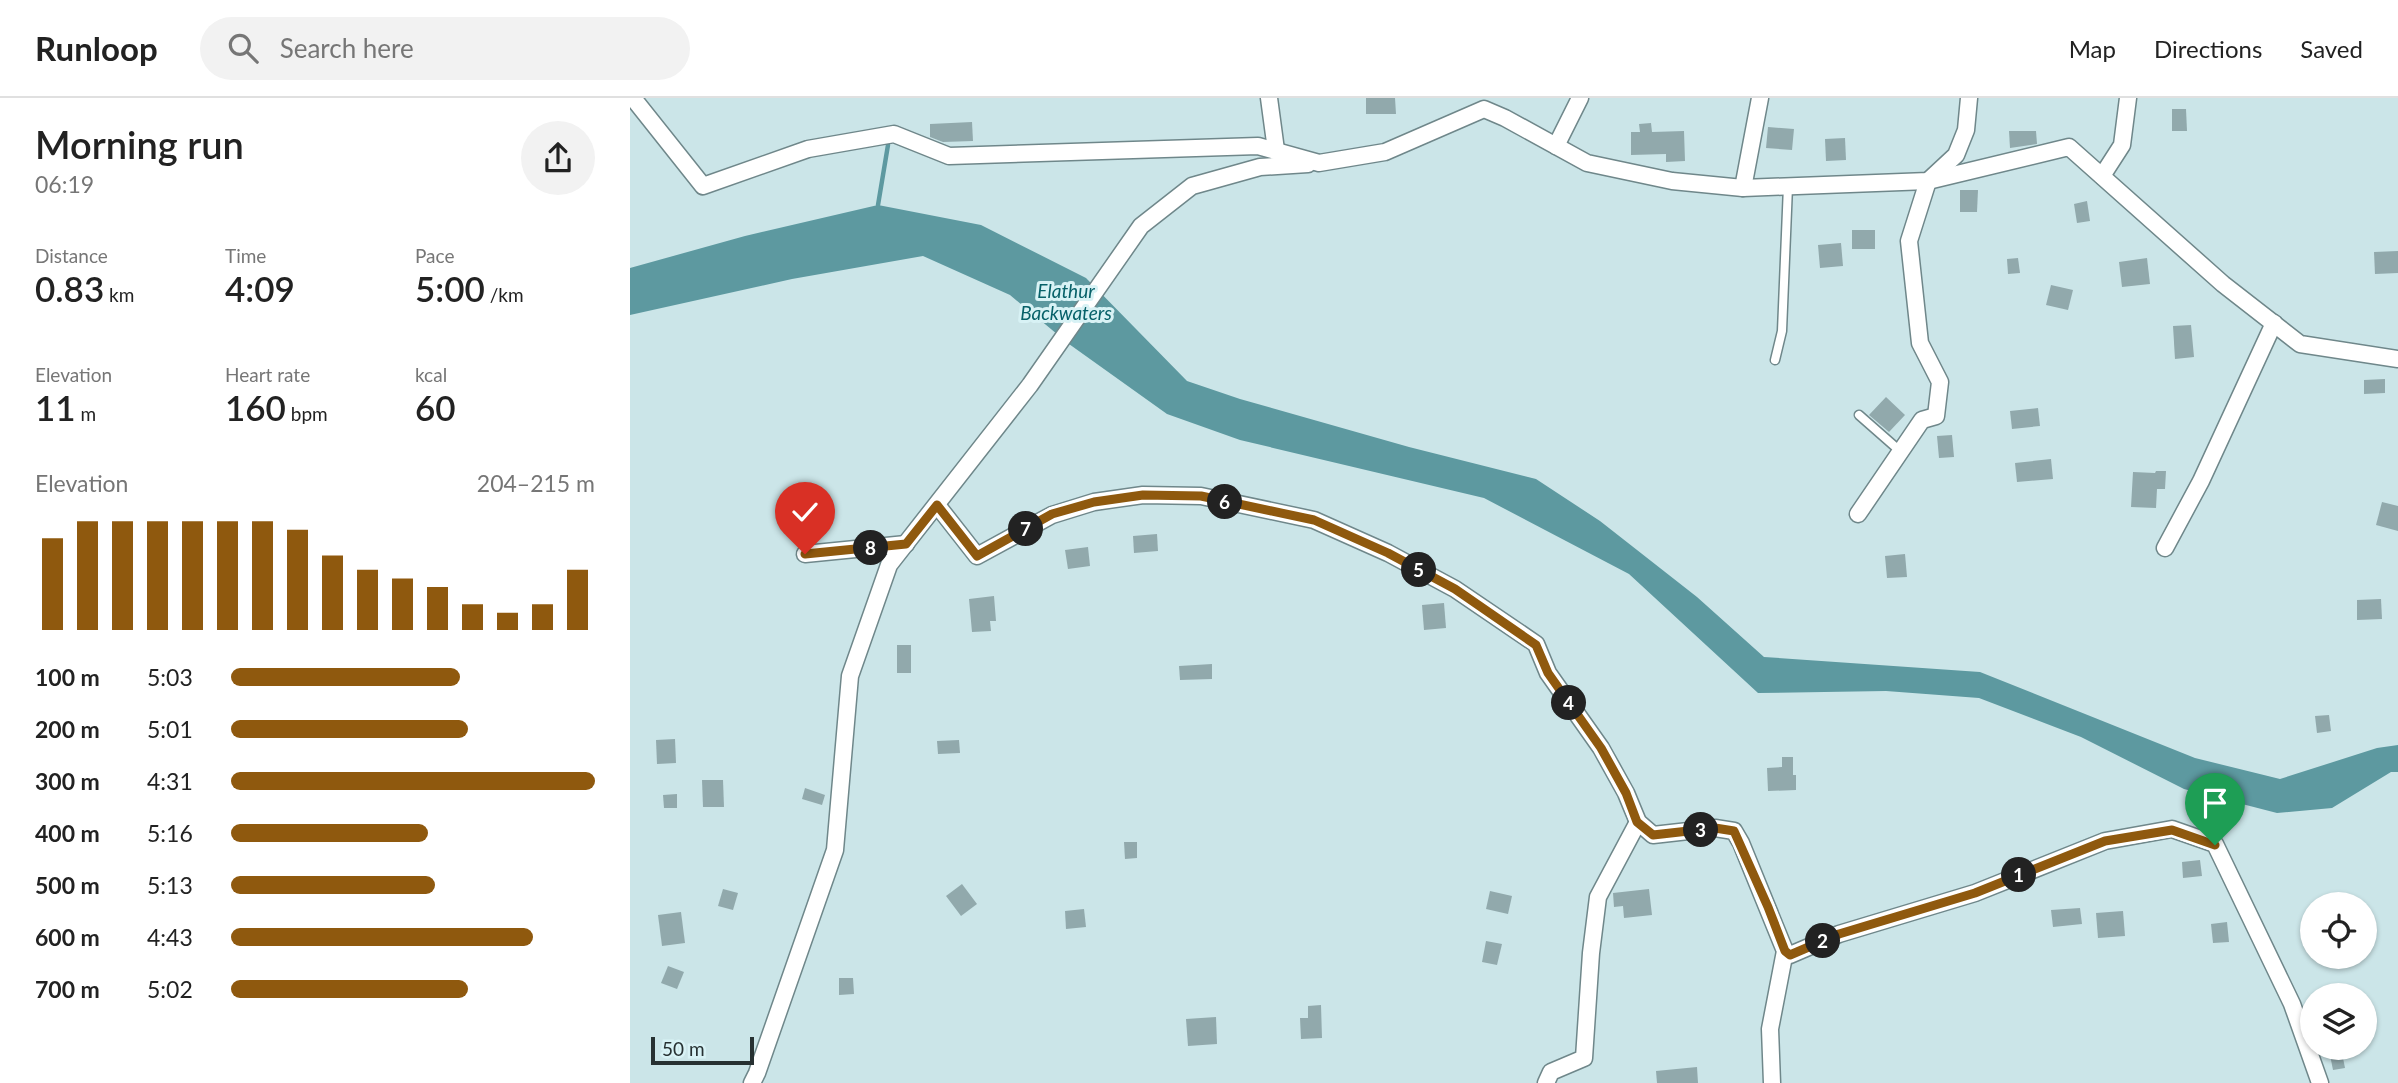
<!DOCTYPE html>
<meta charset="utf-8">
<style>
:root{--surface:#fff;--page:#f2f2f2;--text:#222;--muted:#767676;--line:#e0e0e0;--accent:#8f590e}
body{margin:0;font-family:Lato,sans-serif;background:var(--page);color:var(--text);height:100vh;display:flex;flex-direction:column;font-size:26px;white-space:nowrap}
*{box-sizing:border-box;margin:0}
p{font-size:23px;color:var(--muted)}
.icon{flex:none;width:38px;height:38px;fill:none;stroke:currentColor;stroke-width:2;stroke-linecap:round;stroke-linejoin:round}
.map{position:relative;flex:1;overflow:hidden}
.drawer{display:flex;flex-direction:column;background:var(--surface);width:630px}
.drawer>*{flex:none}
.controls{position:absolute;left:1670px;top:794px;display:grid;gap:14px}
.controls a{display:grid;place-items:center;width:77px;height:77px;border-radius:50%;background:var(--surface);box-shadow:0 2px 5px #0004;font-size:35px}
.scale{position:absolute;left:21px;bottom:18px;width:103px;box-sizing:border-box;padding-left:7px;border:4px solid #273132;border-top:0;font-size:19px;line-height:24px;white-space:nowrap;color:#273132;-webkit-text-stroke:5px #d8f2f5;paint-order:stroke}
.pin{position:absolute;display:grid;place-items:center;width:60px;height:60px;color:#fff;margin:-72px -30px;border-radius:50% 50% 50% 0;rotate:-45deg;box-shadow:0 0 7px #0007}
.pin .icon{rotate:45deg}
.km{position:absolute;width:35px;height:35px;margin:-18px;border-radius:50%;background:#222;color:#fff;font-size:19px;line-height:35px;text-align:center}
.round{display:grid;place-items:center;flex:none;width:74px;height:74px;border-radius:37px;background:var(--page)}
.headline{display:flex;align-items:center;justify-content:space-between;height:119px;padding:0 35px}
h1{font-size:38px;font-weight:600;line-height:52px}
.stats{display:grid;grid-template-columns:repeat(3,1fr);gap:10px;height:119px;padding:7px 35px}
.stats div{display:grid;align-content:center}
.stats b{font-size:35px;font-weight:600}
.stats small{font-size:19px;font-weight:400}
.stats p{font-size:19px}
.chart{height:196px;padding:14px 35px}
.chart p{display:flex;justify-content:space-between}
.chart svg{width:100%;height:126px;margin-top:7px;stroke:var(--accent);stroke-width:6}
ul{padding:0 35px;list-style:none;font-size:23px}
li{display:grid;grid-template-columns:112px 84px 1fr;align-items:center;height:52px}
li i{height:18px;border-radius:9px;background:var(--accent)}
header{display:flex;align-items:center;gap:42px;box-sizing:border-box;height:98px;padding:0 35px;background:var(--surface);border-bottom:2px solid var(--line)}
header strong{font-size:33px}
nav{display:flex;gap:38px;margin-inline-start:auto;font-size:24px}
.search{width:490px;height:63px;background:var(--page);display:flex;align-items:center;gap:18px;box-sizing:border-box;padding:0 24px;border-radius:38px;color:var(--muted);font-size:26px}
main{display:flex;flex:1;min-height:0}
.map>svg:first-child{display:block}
.water{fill:#5d99a0}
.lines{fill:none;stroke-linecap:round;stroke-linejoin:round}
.stream{stroke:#5d99a0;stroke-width:4.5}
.building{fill:#91a9ac}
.service-casing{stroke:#6f878a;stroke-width:11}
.minor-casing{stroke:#6f878a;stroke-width:19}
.service{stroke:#fff;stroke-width:8}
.minor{stroke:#fff;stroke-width:16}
.route-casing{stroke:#fff;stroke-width:14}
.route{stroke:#8f590e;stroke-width:9}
.labels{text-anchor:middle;stroke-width:6;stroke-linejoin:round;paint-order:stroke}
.water-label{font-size:19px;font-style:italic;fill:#076169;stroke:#d8f2f5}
</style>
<header>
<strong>Runloop</strong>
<div class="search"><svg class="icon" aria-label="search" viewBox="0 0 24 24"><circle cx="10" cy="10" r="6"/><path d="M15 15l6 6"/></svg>Search here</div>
<nav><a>Map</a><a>Directions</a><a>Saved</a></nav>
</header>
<main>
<section class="drawer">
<div class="headline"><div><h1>Morning run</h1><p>06:19</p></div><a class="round"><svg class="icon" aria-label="share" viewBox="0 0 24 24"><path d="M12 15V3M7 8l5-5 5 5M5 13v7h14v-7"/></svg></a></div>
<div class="stats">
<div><p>Distance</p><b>0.83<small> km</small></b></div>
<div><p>Time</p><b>4:09</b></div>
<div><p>Pace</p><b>5:00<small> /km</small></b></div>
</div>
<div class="stats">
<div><p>Elevation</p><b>11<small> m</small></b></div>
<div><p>Heart rate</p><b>160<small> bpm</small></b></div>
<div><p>kcal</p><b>60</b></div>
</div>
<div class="chart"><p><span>Elevation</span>204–215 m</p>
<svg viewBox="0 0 160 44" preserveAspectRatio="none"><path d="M5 44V12M15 44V6M25 44V6M35 44V6M45 44V6M55 44V6M65 44V6M75 44V9M85 44V18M95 44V23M105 44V26M115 44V29M125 44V35M135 44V38M145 44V35M155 44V23"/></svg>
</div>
<ul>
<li><b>100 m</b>5:03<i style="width:63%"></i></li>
<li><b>200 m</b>5:01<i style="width:65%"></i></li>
<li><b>300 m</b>4:31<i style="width:100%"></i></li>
<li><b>400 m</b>5:16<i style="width:54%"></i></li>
<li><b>500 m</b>5:13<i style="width:56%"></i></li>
<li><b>600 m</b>4:43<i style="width:83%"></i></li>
<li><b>700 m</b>5:02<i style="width:65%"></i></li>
</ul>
</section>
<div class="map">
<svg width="1768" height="985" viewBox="0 0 1768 985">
<rect width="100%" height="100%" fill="#cbe5e8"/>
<path class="water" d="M248,107L351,127L456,180L557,283L610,301L779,349L906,381L970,423L1067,499L1134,559L1350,574L1565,660L1650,681L1747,650L1768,647V674H1761L1702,710L1647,715L1554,691L1451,639L1349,600L1256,593L1128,595L999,476L854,400L610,342L537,316L439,246L380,197L293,158L162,181L0,217V170L115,138Z"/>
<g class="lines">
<path class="stream" d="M248,107L258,47"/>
</g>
<g class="building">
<path d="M736,0H765L766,16H736Z"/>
<path d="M1542,11H1556L1557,33H1542Z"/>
<path d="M342,24L343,43L313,44L300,39V26Z"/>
<path d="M1021,25L1022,34L1054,33L1055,63L1036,64V56L1001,57V34H1010L1009,26Z"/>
<path d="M1138,29L1164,31L1162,52L1136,50Z"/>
<path d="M1379,33H1406L1407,46L1380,50Z"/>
<path d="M1215,40L1216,62L1196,63L1195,41Z"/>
<path d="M1330,92H1348L1347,114H1330Z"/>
<path d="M1457,103L1460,123L1447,125L1444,106Z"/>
<rect x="1222" y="132" width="23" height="19"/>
<path d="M1211,145L1213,168L1190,170L1188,147Z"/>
<path d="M1768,153V175L1745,176L1744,154Z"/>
<path d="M1388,160L1390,175L1378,176L1377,161Z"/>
<path d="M1517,160L1520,186L1492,189L1489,164Z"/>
<path d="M1421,187L1443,192L1438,212L1416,207Z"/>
<path d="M1561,227L1564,259L1545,261L1543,228Z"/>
<path d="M1755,281V295L1734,296V282Z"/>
<path d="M1256,299L1275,317L1259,334L1239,317Z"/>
<path d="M1408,310L1410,328L1382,331L1380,313Z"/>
<path d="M1322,337L1324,359L1309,360L1307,338Z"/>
<path d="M1421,361L1423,381L1387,384L1385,365Z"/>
<path d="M1526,373H1536L1535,391H1527L1526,410L1501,409L1503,374L1525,375Z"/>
<path d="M1752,404L1768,408V433L1746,427Z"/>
<path d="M527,436L528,453L504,455L503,438Z"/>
<path d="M458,449L460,468L438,471L435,452Z"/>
<path d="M1275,456L1277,479L1257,480L1255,458Z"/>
<path d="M364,498L366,523H360L361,533L342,534L339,501Z"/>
<path d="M1751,501L1752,521L1727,522V502Z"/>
<path d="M814,505L816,530L794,532L792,507Z"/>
<rect x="267" y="547" width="14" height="28"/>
<path d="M582,566V581L550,582L549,568Z"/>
<path d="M1699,617L1701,633L1687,635L1685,618Z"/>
<path d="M45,641L46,665L27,666L26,642Z"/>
<path d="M329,642L330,655L308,656L307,643Z"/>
<path d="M1152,659H1163V677H1166V692L1138,693L1137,670L1152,669Z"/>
<path d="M72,682H93L94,709H73Z"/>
<path d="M175,690L195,697L192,707L172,701Z"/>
<path d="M47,696V710H34L33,697Z"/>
<path d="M494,744H507V760L495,761Z"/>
<path d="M1570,762L1572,778L1553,780L1552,764Z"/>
<path d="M332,786L347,806L331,818L316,798Z"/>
<path d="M93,791L108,795L103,812L88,808Z"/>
<path d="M1019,791L1022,817L994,820L993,808L984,809L983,795Z"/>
<path d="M860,793L882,798L878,816L856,811Z"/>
<path d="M1450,810L1452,826L1423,829L1421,812Z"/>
<path d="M454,811L456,829L436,831L435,813Z"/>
<path d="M1493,813L1495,838L1468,840L1466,815Z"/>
<path d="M51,814L55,845L32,848L28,817Z"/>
<path d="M1597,824L1599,844L1583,845L1581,826Z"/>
<path d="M856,843L872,846L867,867L852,864Z"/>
<path d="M38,868L54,874L47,891L31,885Z"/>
<path d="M209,880H223L224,896L209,897Z"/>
<path d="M691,907L692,940L671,941L670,920H678V908Z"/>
<path d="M586,919L587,946L558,948L556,921Z"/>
<path d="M1711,950L1715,970L1703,972L1699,952Z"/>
<path d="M1067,969L1068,985H1027L1026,973Z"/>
</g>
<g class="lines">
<g class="service-casing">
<g id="service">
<path d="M1145,262L1152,233L1158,88"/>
<path d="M1229,317L1270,353"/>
</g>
</g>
<g class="minor-casing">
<g id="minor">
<path d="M3,0L73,88L178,51L264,36L319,58L628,48L689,65L755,54L854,11L875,20L957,65L1042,83L1113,90L1298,83L1439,49L1593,186L1670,246L1768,261"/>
<path d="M639,0L646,52"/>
<path d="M926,48L950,0"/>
<path d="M1472,78L1492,47L1498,0"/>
<path d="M1113,90L1130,0"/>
<path d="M307,407L347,458L422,417L464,404L513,397L571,398L684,422L758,455L825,491L906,546L918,575L971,650L996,695L1008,724L1023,737L1085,730L1104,733L1111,745L1155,853L1140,931L1142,985"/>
<path d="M1228,416L1292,322L1306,318L1310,284L1290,245L1279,143L1298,83L1326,57L1336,32L1339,0"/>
<path d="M1535,450L1571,383L1644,225"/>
<path d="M175,456L276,446"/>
<path d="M1155,853L1160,857L1209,836L1345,795L1475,743L1542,731L1585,746L1662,906L1690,985"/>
<path d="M122,985L127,975L205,752L220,578L259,467L400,287L511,128L562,88L630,69L678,66"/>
<path d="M916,985L921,974L954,960L961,855L968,799L1008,724"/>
</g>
</g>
<use href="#service" class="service"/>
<use href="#minor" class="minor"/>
</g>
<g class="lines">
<g class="route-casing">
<path id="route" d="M175,456L276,446L307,407L347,458L422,416L464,404L513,397L571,398L684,422L758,455L825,491L906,547L918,575L971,650L996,695L1007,724L1023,737L1085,730L1104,733L1138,809L1155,853L1160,857L1209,836L1345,795L1475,743L1542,732L1585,747"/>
</g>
<use href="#route" class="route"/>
</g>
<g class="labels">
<g class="water-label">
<text x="436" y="200">Elathur<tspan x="436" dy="22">Backwaters</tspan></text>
</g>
</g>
</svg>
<div class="controls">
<a><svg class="icon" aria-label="locate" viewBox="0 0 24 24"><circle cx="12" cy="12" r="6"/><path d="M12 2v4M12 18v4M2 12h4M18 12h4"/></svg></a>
<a><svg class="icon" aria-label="layers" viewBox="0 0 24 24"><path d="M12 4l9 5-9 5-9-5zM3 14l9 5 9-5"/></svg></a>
</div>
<div class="scale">50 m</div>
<div class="pin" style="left:1585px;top:747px;background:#1e9e55"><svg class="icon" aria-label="arrive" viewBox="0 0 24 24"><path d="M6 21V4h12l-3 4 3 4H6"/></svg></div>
<div class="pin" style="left:175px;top:456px;background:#d93025"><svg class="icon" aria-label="check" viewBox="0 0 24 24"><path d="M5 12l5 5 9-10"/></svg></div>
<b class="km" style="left:1389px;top:777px">1</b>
<b class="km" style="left:1193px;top:843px">2</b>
<b class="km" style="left:1071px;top:732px">3</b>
<b class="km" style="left:939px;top:605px">4</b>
<b class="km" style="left:789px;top:472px">5</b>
<b class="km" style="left:595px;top:404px">6</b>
<b class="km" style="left:396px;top:431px">7</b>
<b class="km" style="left:241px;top:450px">8</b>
</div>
</main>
